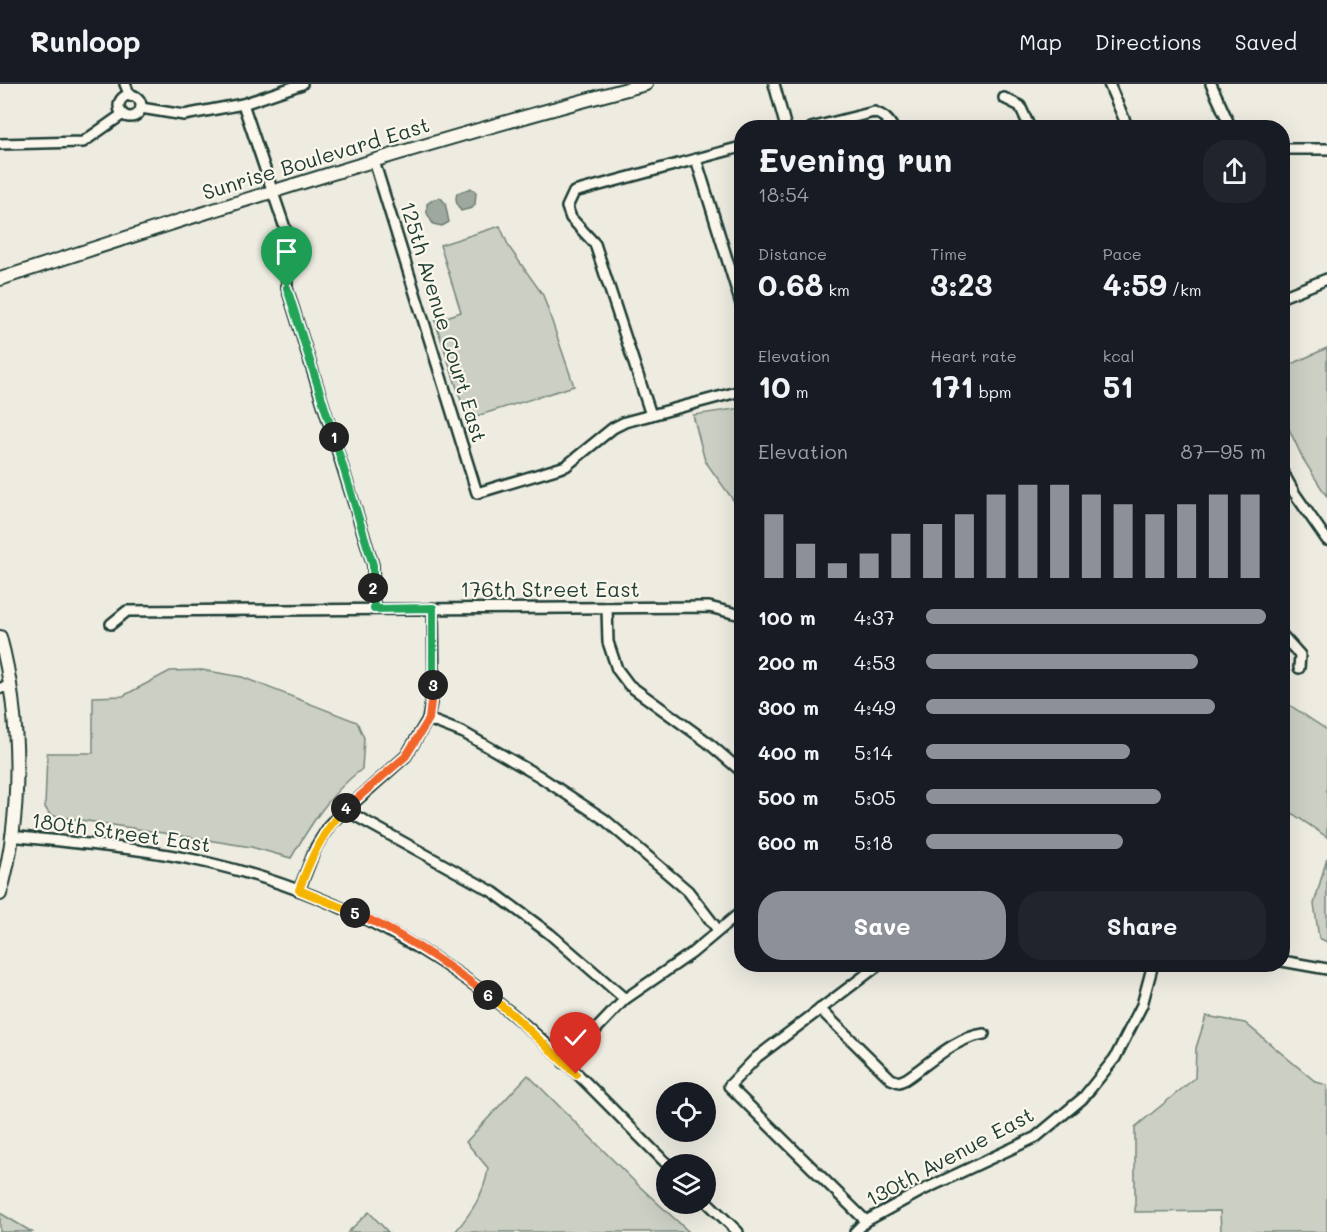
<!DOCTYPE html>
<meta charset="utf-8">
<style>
:root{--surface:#171b24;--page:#20242c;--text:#f1f3f6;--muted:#9ea1a6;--line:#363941;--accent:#8c9099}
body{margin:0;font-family:Mali,sans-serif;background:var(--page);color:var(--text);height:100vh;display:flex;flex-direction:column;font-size:22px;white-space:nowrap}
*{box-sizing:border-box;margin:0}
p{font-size:20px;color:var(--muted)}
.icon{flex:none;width:33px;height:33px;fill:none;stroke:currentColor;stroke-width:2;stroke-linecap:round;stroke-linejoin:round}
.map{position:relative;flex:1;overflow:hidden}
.panel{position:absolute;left:734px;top:36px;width:556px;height:852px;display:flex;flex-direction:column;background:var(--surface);border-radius:24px;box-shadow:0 6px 24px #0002}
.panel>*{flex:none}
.fabs{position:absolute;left:656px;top:998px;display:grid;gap:12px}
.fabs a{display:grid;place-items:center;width:60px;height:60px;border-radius:50%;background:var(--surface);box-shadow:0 6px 24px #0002;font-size:30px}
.pin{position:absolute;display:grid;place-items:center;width:51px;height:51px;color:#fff;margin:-62px -26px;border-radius:50% 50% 50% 0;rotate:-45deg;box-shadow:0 0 6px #0007}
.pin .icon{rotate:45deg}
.km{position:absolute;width:30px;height:30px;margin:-15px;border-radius:50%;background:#222;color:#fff;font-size:16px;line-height:30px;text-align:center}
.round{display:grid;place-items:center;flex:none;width:63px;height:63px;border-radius:24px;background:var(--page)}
.overview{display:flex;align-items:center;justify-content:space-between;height:102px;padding:0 24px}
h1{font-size:33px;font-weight:700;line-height:45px}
.figures{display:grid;grid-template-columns:repeat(3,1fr);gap:9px;height:102px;padding:6px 24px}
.figures div{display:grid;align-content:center}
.figures b{font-size:30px;font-weight:700}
.figures small{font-size:16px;font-weight:400}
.figures p{font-size:16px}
.chart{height:168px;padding:12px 24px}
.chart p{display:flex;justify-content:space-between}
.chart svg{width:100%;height:108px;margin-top:6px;stroke:var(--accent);stroke-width:6}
.primary-button{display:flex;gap:12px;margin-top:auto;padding:12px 24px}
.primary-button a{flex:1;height:69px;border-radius:24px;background:var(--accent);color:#fff;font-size:24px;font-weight:700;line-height:69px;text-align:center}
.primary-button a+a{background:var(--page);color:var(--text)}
ul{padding:0 24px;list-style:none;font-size:20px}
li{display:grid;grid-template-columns:96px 72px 1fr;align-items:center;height:45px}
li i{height:15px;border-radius:8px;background:var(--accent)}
header{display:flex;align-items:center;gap:36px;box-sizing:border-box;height:84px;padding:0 30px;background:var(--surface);border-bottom:2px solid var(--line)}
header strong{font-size:28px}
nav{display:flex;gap:33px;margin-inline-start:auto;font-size:21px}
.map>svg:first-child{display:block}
.green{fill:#cbcfc4;stroke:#75867c;stroke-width:1.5}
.water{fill:#9fa89f;stroke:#6c7d74;stroke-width:1.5}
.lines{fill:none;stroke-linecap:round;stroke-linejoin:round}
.street-casing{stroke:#1f3d34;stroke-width:14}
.secondary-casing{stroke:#1f3d34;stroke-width:16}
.street{stroke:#fbf7ec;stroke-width:9}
.secondary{stroke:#fbf7ec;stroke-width:12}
.split-1-casing{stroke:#fff;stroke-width:12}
.split-2-casing{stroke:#fff;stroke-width:12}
.split-3-casing{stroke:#fff;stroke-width:12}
.split-4-casing{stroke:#fff;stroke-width:12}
.split-5-casing{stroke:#fff;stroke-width:12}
.split-6-casing{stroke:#fff;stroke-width:12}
.split-7-casing{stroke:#fff;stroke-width:12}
.split-1{stroke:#22a559;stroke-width:8}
.split-2{stroke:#22a559;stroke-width:8}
.split-3{stroke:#22a559;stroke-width:8}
.split-4{stroke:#f0652b;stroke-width:8}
.split-5{stroke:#f5b400;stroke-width:8}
.split-6{stroke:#f0652b;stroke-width:8}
.split-7{stroke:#f5b400;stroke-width:8}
.labels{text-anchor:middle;stroke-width:4.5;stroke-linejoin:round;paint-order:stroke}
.street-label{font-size:21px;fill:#1f3d34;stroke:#fbf7ec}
</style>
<header>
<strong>Runloop</strong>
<nav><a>Map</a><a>Directions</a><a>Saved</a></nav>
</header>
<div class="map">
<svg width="1327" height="1148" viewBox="0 0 1327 1148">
<rect width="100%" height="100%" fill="#eeece1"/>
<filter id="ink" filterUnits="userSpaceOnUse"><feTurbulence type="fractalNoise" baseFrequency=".0167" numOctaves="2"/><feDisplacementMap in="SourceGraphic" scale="12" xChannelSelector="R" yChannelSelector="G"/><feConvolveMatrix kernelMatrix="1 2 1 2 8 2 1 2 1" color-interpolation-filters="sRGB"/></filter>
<g filter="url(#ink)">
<g class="green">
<path d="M500,142L509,163L543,211L574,302L467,335L435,237L461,228L440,161Z"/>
<path d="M1327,264V413L1303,375L1283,332V284Z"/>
<path d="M741,324V427L705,377L693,331Z"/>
<path d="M202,586L242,593L357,638L364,654L362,685C330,709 311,740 291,774L251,763L50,731L45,723L47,669H93V613L123,612L170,587Z"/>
<path d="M1282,616L1327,646V753L1283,723Z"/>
<path d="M1327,774V858L1319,854L1314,820Z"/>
<path d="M1206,932L1245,939L1316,998L1327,1001V1148H1221L1220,1127L1135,1128V1043L1195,994L1196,964Z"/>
<path d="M528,991L637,1100L689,1148H455C471,1129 485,1109 488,1084L466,1058Z"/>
<path d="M369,1128L388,1148H348Z"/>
<path d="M0,1129L32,1148H0Z"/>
</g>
<g class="water">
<path d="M471,104L476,108L475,121L472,124L461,127C457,122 455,115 457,109Z"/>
<path d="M441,114L445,119L449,138L442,142L433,140L427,129V120L434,115Z"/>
</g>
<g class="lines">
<g class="street-casing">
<g id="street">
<path d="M125,0L130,12"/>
<path d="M774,0L786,44"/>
<path d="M1109,0L1128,44"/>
<path d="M1211,0L1231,44"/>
<circle cx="130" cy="22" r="11"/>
<path d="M1004,14L1020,22L1030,44"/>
<path d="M243,20L286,147L287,204L373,481L374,525"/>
<path d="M141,24L184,31L243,20L302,0"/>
<path d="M811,44L874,28C883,31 888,35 893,44"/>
<path d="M0,60L83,58L123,30"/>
<path d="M1282,65H1327"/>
<path d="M696,75L741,220"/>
<path d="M374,77L477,409L566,382L613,344L625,338L741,307"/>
<path d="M1282,213L1327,195"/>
<path d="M651,331L595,160L571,134L567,123L574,108L741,63"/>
<path d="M1282,387L1295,410L1327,456"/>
<path d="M607,524L608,558L617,585L629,601L706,657L741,687"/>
<path d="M111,540L127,527L709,523L741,531"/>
<path d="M1282,551L1300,571L1299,584"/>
<path d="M0,604L10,603"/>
<path d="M428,635L464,649L539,692L604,735L688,807L718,846"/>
<path d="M345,726L493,808L550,850L625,915"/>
<path d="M11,752C77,759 144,764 209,779C320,805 422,857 511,929C566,975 616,1030 667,1080"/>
<path d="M299,806L316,763L331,739L406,672L428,635L434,603L433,524"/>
<path d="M1282,877L1327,885"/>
<path d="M820,925L891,995L899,998L906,995C930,979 954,954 984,950"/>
<path d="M564,979L625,915L692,869L741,828"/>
<path d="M705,1116L738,1148"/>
<path d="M866,1137L729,1002L757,973L880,880"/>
<path d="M855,1148L866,1137L921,1107L1036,1053L1083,1014L1115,974L1142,921L1153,880"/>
</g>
</g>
<g class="secondary-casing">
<g id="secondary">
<path d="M0,195C213,125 428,57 646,0"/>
<path d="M0,553C21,632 23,731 0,810"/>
</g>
</g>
<use href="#street" class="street"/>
<use href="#secondary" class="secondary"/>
</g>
</g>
<g class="lines" filter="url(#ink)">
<g class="split-1-casing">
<path id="split-1" d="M287,204L334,353"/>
</g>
<g class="split-2-casing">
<path id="split-2" d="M334,353L373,481V504"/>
</g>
<g class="split-3-casing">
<path id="split-3" d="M373,504L374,525L433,524V601"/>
</g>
<g class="split-4-casing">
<path id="split-4" d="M346,724L406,672L429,635L433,601"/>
</g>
<g class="split-5-casing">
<path id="split-5" d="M346,724C322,747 310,776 299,806L355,829"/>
</g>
<g class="split-6-casing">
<path id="split-6" d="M355,829C402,849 447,880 488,911"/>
</g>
<g class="split-7-casing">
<path id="split-7" d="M488,911L512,930L576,990"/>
</g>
<use href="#split-1" class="split-1"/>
<use href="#split-2" class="split-2"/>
<use href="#split-3" class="split-3"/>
<use href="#split-4" class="split-4"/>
<use href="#split-5" class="split-5"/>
<use href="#split-6" class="split-6"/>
<use href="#split-7" class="split-7"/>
</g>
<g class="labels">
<g class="street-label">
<text transform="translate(316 75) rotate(-17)" y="7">Sunrise Boulevard East</text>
<text transform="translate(443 238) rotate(73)" y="7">125th Avenue Court East</text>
<text x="550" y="513">176th Street East</text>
<text transform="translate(121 749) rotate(8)" y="7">180th Street East</text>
<text transform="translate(950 1073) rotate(-28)" y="7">130th Avenue East</text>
</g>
</g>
</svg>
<div class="fabs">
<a><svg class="icon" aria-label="locate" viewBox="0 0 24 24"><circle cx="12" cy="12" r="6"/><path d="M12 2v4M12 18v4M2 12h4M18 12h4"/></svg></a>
<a><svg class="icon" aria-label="layers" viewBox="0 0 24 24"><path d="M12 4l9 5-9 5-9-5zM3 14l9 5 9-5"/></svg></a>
</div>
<div class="pin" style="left:287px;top:204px;background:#1e9e55"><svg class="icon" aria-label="arrive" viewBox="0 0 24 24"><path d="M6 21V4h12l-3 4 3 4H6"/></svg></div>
<div class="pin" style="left:576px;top:990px;background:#d93025"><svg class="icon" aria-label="check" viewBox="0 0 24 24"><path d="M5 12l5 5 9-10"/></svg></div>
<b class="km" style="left:334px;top:353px">1</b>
<b class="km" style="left:373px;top:504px">2</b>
<b class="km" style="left:433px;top:601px">3</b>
<b class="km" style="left:346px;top:724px">4</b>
<b class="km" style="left:355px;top:829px">5</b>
<b class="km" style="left:488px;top:911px">6</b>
<section class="panel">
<div class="overview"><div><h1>Evening run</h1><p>18:54</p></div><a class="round"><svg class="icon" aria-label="share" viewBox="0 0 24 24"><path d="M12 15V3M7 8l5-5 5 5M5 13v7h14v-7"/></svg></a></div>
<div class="figures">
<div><p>Distance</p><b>0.68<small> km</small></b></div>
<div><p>Time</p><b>3:23</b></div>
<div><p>Pace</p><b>4:59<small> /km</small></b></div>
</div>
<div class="figures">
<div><p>Elevation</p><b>10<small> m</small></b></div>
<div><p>Heart rate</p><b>171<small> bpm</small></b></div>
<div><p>kcal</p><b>51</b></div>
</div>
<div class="chart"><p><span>Elevation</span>87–95 m</p>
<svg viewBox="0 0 160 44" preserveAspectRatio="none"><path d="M5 44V18M15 44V30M25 44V38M35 44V34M45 44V26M55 44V22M65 44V18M75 44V10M85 44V6M95 44V6M105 44V10M115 44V14M125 44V18M135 44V14M145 44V10M155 44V10"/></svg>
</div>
<ul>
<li><b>100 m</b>4:37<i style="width:100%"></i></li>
<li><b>200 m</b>4:53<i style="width:80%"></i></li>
<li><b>300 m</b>4:49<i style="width:85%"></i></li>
<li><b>400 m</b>5:14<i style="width:60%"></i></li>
<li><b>500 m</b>5:05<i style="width:69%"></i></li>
<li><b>600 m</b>5:18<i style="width:58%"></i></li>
</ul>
<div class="primary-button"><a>Save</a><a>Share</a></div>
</section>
</div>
